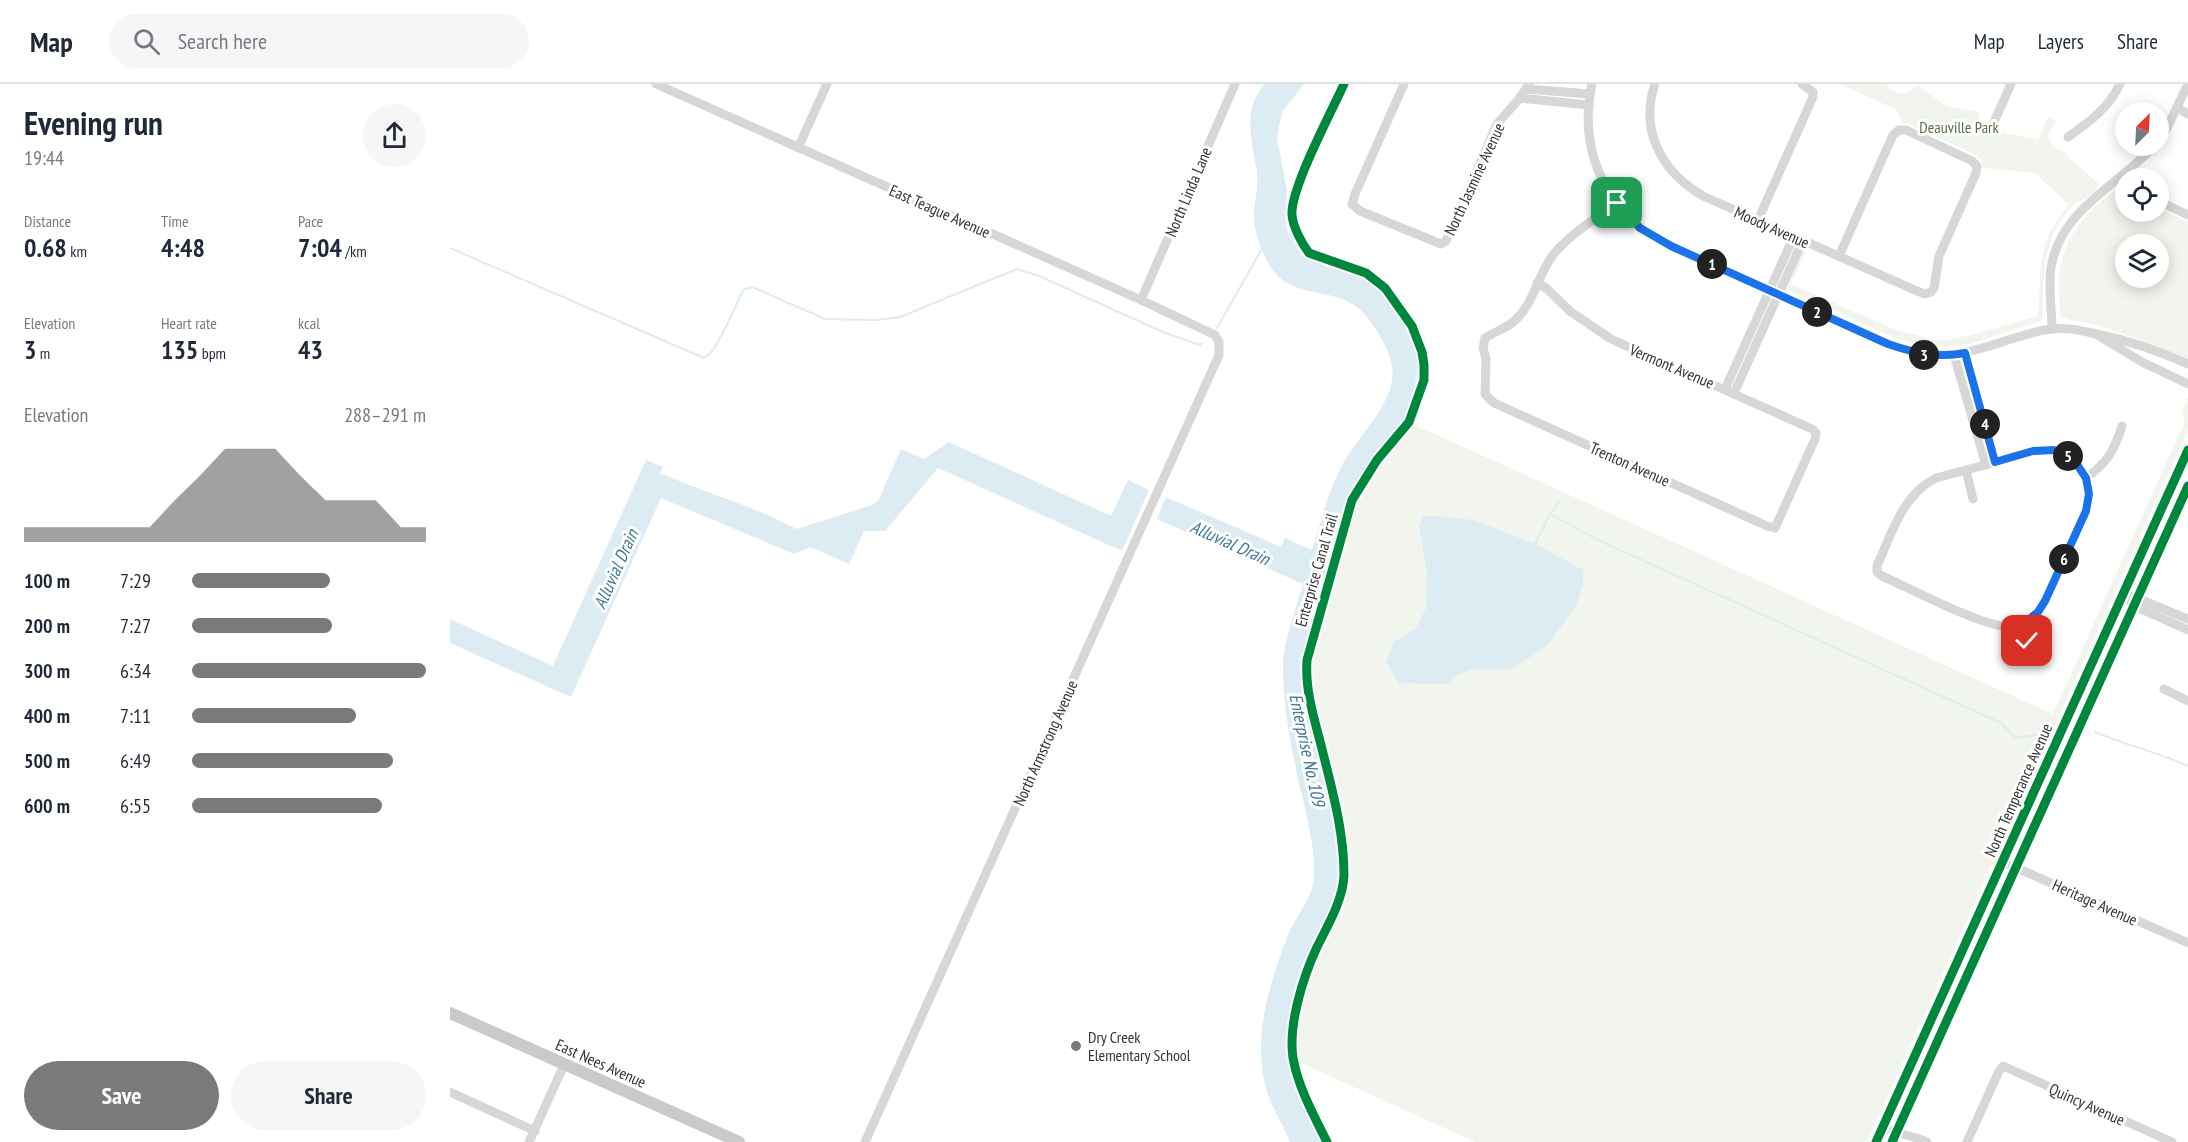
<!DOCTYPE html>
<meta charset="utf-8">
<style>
:root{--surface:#fff;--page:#f6f6f7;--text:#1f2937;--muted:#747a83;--line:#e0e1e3;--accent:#7a7a7a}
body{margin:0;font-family:"PT Sans Narrow",sans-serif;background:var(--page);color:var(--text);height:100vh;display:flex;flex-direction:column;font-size:22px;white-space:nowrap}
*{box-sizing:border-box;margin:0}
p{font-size:20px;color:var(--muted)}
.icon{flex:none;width:33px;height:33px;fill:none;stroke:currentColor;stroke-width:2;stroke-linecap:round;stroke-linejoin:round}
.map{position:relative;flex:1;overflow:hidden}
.side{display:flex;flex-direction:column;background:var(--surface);width:450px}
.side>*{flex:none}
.needle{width:39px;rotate:24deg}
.buttons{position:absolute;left:1665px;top:18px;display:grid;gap:12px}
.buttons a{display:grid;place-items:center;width:54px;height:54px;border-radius:50%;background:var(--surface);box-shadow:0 3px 15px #0003;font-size:30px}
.pin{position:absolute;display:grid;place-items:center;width:51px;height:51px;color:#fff;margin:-26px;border-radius:12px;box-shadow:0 3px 9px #0006}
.km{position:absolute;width:30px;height:30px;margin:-15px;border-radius:50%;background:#222;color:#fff;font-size:16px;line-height:30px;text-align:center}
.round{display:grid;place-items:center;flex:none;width:63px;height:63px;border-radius:32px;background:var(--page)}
.headline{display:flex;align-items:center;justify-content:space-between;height:102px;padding:0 24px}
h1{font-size:33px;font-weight:700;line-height:45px}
.stats{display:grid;grid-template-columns:repeat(3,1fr);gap:9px;height:102px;padding:6px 24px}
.stats div{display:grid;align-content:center}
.stats b{font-size:26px;font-weight:700}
.stats small{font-size:16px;font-weight:400}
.stats p{font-size:16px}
.chart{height:168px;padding:12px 24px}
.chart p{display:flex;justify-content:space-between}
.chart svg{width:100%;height:108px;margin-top:6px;fill:var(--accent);opacity:.7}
.primary-button{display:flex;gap:12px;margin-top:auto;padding:12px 24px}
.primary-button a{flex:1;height:69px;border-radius:36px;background:var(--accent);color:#fff;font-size:24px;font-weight:700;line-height:69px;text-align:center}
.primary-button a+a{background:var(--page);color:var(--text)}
ul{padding:0 24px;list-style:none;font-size:20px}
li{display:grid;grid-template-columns:96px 72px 1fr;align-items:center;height:45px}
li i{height:15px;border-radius:8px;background:var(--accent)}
header{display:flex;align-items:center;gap:36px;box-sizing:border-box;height:84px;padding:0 30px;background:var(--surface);border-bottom:2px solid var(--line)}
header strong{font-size:28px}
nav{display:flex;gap:33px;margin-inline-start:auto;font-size:21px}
.search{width:420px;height:54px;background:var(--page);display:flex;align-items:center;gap:15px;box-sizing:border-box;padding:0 21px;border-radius:33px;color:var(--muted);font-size:22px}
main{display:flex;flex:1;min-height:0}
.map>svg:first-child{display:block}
.green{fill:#f1f5ed;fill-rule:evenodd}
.water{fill:#ddebf3}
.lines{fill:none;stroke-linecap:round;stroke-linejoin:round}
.stream{stroke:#ddebf3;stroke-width:2}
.minor{stroke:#d7d7d7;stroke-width:9}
.major{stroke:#cacaca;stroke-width:12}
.cycleway-casing{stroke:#fff;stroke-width:13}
.cycleway{stroke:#00873e;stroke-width:9}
.route-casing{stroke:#fff;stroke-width:12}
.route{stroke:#1a73e8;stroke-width:8}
.poi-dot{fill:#7a7a7a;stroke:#fff;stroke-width:2}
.labels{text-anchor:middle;stroke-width:6;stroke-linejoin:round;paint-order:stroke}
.park-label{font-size:16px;fill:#56703f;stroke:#fff}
.street-label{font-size:16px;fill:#333;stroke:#fff}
.poi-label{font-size:16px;fill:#333;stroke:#fff;text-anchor:start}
.water-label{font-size:18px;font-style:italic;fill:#3f7597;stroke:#fff}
</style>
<header>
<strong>Map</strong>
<div class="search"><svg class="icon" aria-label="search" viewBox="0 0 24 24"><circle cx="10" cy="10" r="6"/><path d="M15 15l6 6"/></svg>Search here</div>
<nav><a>Map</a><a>Layers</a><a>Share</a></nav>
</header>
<main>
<section class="side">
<div class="headline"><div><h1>Evening run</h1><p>19:44</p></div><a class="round"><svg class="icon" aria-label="share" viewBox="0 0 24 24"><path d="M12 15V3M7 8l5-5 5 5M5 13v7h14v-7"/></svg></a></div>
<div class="stats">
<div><p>Distance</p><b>0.68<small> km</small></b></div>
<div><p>Time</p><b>4:48</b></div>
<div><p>Pace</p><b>7:04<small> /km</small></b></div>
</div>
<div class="stats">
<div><p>Elevation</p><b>3<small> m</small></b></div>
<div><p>Heart rate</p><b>135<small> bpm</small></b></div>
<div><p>kcal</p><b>43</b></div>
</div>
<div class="chart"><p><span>Elevation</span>288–291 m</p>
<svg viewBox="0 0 160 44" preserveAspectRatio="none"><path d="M0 44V38L10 38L20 38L30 38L40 38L50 38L60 27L70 17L80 6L90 6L100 6L110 17L120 27L130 27L140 27L150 38L160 38V44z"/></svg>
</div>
<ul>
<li><b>100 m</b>7:29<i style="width:59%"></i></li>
<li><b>200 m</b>7:27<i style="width:60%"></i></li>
<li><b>300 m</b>6:34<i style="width:100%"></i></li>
<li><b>400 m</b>7:11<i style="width:70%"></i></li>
<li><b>500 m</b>6:49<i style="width:86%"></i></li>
<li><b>600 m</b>6:55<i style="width:81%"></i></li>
</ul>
<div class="primary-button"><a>Save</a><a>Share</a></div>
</section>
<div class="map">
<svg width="1738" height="1058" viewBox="0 0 1738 1058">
<rect width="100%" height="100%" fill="#fff"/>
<g class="green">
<path d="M890,0H897L848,112C845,132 846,153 862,168C882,176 906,176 923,187C944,201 974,240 978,265C982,290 973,318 965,341L1603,630L1735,337L1731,329L1738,312V346L1417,1058H1025L851,979L861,1010L883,1058H871L851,1014L839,974L842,935L852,891L886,818L891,794L886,740L857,613L854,595L857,563L896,421L912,392L954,337L961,319L968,283L967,267L953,236L907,191L872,181L852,172L838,149L835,137L837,117Z"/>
<path d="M1390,0H1436C1445,12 1458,12 1467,1L1496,22L1529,28V41L1537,49L1545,50L1552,48L1588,56L1598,33L1606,37L1599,49C1598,60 1605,67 1616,67V71L1649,100C1645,106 1640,113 1633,116C1628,119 1629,116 1625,120C1592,149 1593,193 1593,232L1591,237L1520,260L1494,263L1472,262L1447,255L1339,207C1336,196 1347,171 1357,165L1341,200L1446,246L1485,256H1497L1521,251L1588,232C1592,186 1585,159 1619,121L1585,89L1533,84L1531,76L1524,70L1460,41L1452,39L1447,26Z"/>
<path d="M1675,101L1676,128H1708L1709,125L1738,138V275C1709,262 1680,252 1650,242C1638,237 1621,239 1610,232C1610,216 1608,200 1610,185C1616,148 1644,118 1675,101ZM1676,160H1708V194H1676Z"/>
</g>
<g class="water">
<path d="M815,0H854L832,28L827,54L837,107L835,137L838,149L852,172L872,181L907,191L922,199L934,209L953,236L961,252L967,267L968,283L961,319L954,337L912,392L896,421L857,563L854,595L857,613L886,740L891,794L886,818L852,891L842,935L839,974L851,1014L871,1058H840C833,1040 821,1023 816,1004C802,954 820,896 839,849C847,830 864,813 864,791C865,766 859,744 854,720C844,680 832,621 833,580C834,554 846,526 853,500L707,435L716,413L831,463L835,454L862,466C871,439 877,411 890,385C905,354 948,318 942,282C940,271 935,261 930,252C923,241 915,228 904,221C877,203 840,215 820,182C811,168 802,143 804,126C806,110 809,98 806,82C801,53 793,24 815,0Z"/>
<path d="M499,358L661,432L678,396L699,406L672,467L488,384L435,447H414L399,480L360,463L344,470L211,414L121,613L0,559V535L103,582L196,376L213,383L210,389C256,409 303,422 347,445L422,421L428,417L451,365L474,375Z"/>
<path d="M986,432L1023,436L1086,460L1133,486V501L1126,521L1098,561L1062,585H1022L1009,590L998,600L949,599L936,579L944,558L966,544L976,524L977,488L969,443L972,433Z"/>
</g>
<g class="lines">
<g class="stream">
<path d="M0,164L254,274C267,269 286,220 293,206L302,203L375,235L427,236L450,233L567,185L589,192L713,248L750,261L752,259"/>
<path d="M767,244L813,163"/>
<path d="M1100,430L1150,457L1551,639L1565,653L1568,654L1590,650"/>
<path d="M1084,462L1100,430L1109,418"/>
<path d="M1645,648C1675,661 1708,668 1738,682"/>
</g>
<g class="minor">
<path d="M206,0L691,216L765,251L769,258V271L415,1058"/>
<path d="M954,0L905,110L902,120L910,127L991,160L996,157L1047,40L1069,15L1079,0"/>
<path d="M1142,0C1127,71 1158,129 1221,162L1438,260C1487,277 1511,272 1558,256C1573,252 1587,246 1602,245C1618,243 1632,247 1647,250C1681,257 1707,266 1738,280"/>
<path d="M1205,0C1189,47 1212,88 1253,112L1467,207L1475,210L1481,208L1484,204L1489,172L1526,89L1527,82L1522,77L1456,46H1449L1443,51L1389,172"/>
<path d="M1076,5L1140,10"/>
<path d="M1070,14L1139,21"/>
<path d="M1727,24L1738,30"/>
<path d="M1544,38L1561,0"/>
<path d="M1618,53C1639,38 1659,24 1670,0"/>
<path d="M1708,56L1717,44L1738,0"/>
<path d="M348,64L377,0"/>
<path d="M1708,117L1738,131"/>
<path d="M1308,136L1363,13V8L1352,0"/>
<path d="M1087,199L1096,204L1121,228L1161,255L1362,345L1366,349L1365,355L1325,444L1317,442L1044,319L1035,310L1036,275L1033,264L1035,254C1044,248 1055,245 1063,238C1084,221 1087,192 1103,171C1120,150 1145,135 1167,119"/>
<path d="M691,216L785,0"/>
<path d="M1602,245C1602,225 1598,204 1601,184C1610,125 1668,102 1704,62"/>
<path d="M1649,252L1692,278L1738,300"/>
<path d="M1515,269L1545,378"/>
<path d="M1504,271L1536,381"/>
<path d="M1275,305L1344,152"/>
<path d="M1284,309L1353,156"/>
<path d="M1595,365C1610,367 1622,371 1630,384C1652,413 1626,449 1613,477C1606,494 1599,515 1587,530C1580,537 1573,542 1564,543C1535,545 1462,505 1432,492L1427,488V482C1442,449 1452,411 1486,394Z"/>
<path d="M1516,386L1523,415"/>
<path d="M1636,394C1658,378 1664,367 1672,342"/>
<path d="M1673,510L1684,522L1738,546"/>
<path d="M1682,512L1738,535"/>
<path d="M1571,542L1577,557"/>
<path d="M1714,605L1738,617"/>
<path d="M1560,781L1738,859"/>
<path d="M0,1008L85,1047"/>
<path d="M1433,1044C1447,1050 1462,1051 1477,1058"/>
<path d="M79,1058L114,981"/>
<path d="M1517,1058L1549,987L1553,982L1722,1058"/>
</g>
<g class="major">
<path d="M0,929L289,1058"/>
<path d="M1426,1058L1738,366"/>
<path d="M1442,1058L1738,402"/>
</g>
<g class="cycleway-casing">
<g id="cycleway">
<path d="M877,1058C864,1032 848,1003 843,974C838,941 853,893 867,863C878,841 893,816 894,791C894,745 881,702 870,657C863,631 855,604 857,576L902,416L927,376L959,338L974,296V281L972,268L962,242L935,204L916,189L859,169C852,160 843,143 842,131C840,105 882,27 894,0"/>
<path d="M1426,1058L1738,366"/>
<path d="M1442,1058L1738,402"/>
</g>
</g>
<use href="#cycleway" class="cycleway"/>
</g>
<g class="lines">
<g class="route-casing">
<path id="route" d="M1167,119L1190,144L1221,162L1438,260C1464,269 1488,274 1515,269L1545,378L1583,367L1604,366L1624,376L1636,394L1639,410L1636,427L1595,517L1588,528L1571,542L1577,557"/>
</g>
<use href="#route" class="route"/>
</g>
<circle class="poi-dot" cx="626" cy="962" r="6"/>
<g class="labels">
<g class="park-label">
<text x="1509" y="49">Deauville Park</text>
</g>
<g class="street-label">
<text transform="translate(1024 95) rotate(-65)" y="6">North Jasmine Avenue</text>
<text transform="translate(738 108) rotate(-67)" y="6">North Linda Lane</text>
<text transform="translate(490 127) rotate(24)" y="6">East Teague Avenue</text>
<text transform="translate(1322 143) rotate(24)" y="6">Moody Avenue</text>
<text transform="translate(1222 282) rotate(23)" y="6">Vermont Avenue</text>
<text transform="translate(1180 380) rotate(24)" y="6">Trenton Avenue</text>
<text transform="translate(866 486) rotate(-74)" y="6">Enterprise Canal Trail</text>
<text transform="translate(595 659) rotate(-66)" y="6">North Armstrong Avenue</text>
<text transform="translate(1568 706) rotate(-66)" y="6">North Temperance Avenue</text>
<text transform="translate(1645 818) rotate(24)" y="6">Heritage Avenue</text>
<text transform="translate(151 979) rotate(24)" y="6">East Nees Avenue</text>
<text transform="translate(1637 1020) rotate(24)" y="6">Quincy Avenue</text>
</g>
<g class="poi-label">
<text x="638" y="959">Dry Creek<tspan x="638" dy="18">Elementary School</tspan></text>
</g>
<g class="water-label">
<text transform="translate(780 459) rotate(24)" y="6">Alluvial Drain</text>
<text transform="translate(166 485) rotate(-66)" y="6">Alluvial Drain</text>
<text transform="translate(857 666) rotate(78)" y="6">Enterprise No. 109</text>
</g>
</g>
</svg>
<div class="buttons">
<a><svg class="needle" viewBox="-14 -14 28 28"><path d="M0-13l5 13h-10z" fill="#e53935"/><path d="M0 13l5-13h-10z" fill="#747a83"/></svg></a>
<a><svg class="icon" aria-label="locate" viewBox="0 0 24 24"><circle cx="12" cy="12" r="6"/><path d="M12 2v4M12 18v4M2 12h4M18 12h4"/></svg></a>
<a><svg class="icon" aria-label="layers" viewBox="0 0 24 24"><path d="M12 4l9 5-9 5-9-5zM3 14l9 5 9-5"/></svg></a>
</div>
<div class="pin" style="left:1167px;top:119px;background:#1e9e55"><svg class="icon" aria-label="arrive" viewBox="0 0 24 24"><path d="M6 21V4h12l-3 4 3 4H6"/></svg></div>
<div class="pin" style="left:1577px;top:557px;background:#d93025"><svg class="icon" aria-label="check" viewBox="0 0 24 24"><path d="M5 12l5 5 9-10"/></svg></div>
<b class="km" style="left:1262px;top:180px">1</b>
<b class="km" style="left:1367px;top:228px">2</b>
<b class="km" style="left:1474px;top:271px">3</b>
<b class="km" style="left:1535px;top:340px">4</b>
<b class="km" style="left:1618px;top:372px">5</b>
<b class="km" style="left:1614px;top:475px">6</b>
</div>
</main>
